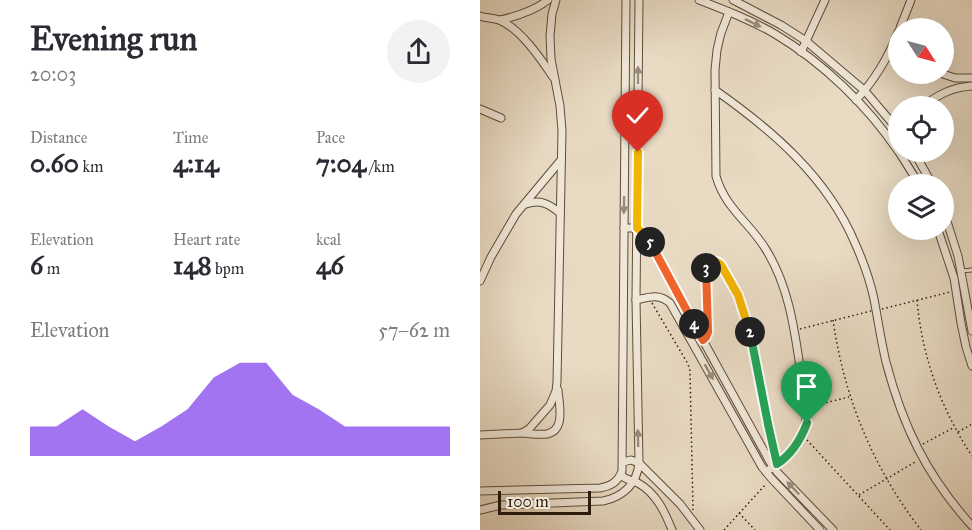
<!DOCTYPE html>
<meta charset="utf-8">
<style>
:root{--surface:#fff;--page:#f2f2f3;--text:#2b2b33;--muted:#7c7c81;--accent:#7c3aed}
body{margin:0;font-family:"IM FELL Great Primer",serif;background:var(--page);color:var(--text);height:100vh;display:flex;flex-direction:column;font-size:22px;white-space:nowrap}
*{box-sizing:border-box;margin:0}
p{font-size:20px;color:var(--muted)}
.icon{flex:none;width:33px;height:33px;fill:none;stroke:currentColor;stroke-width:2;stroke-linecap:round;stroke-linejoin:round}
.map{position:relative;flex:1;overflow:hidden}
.panel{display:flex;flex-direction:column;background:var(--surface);width:480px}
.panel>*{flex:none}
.needle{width:39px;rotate:126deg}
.buttons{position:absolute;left:408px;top:18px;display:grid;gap:12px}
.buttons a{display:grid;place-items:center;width:66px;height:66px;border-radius:50%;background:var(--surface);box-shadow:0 6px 24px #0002;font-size:30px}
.scale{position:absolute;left:18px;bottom:15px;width:93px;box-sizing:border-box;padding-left:6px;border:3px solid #2e1c0d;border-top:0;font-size:16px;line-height:21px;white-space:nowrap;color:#2e1c0d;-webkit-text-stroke:4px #f0e7d8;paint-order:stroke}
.pin{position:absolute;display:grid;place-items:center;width:51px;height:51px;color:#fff;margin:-62px -26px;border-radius:50% 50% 50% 0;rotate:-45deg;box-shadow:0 0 6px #0007}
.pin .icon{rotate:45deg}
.km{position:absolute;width:30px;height:30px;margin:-15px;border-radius:50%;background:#222;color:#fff;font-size:16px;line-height:30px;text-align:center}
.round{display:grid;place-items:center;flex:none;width:63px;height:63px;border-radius:32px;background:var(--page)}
.headline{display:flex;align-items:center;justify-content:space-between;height:102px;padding:0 30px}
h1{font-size:33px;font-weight:700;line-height:45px}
.figures{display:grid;grid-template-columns:repeat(3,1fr);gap:9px;height:102px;padding:6px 30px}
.figures div{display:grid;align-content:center}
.figures b{font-size:26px;font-weight:700}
.figures small{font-size:16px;font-weight:400}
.figures p{font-size:16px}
.chart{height:168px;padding:12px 30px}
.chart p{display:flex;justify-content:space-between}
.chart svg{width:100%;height:108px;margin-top:6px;fill:var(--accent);opacity:.7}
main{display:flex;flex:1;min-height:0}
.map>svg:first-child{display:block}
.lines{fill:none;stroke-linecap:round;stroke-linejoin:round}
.service-casing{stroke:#5c4c3a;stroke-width:5}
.minor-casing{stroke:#5c4c3a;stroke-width:9}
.path{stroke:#2e1c0d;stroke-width:1.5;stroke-dasharray:1.5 3;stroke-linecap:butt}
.service{stroke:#f0e7d8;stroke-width:3}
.minor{stroke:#f0e7d8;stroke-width:7}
.oneway{fill:#998c7d}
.split-1-casing{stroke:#fff;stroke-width:12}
.split-2-casing{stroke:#fff;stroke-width:12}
.split-3-casing{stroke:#fff;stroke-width:12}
.split-4-casing{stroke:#fff;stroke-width:12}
.split-5-casing{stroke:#fff;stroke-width:12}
.split-6-casing{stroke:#fff;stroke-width:12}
.split-1{stroke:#22a559;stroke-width:8}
.split-2{stroke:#22a559;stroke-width:8}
.split-3{stroke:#f5b400;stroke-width:8}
.split-4{stroke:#f0652b;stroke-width:8}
.split-5{stroke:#f0652b;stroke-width:8}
.split-6{stroke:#f5b400;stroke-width:8}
</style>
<main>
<section class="panel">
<div class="headline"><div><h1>Evening run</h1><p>20:03</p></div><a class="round"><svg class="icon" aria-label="share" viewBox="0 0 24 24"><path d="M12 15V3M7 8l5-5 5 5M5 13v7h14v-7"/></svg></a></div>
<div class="figures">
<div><p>Distance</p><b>0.60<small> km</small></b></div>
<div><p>Time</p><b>4:14</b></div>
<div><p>Pace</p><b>7:04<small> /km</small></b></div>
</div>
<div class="figures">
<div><p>Elevation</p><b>6<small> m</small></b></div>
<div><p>Heart rate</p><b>148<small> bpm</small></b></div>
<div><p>kcal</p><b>46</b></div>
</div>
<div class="chart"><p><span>Elevation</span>57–62 m</p>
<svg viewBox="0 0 160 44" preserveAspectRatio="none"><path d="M0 44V32L10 32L20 25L30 32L40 38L50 32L60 25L70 12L80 6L90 6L100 19L110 25L120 32L130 32L140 32L150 32L160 32V44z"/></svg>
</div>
</section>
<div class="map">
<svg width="492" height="530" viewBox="0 0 492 530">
<rect width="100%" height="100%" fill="#e8dac3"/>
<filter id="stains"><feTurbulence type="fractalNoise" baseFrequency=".00333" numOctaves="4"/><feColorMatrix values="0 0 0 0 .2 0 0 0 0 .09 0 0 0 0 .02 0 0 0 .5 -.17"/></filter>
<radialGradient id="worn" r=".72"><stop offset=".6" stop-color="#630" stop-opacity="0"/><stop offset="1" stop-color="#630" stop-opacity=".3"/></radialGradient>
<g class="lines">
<g class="service-casing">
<path id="service" d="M481,271L492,270"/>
</g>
<g class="minor-casing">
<g id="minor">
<path d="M219,0C245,10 271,20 295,34C342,62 388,106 418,151"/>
<path d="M253,0L301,25L326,41L385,91L418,130"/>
<path d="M249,12L241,33L237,50L235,70L236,176C245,208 268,221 285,248C308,284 314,326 320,367C323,381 326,394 327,408C326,442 312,453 286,472"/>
<path d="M0,16C6,18 13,18 19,20C40,28 61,59 73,77"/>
<path d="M20,20C38,16 54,11 68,0"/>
<path d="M420,28L431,0"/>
<path d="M321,52L345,0"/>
<path d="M463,74L475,78H492"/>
<path d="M235,90C292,130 347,177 375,243C383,261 390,280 394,299C398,320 401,341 406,362C423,427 447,476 492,526"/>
<path d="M376,100C395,80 408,58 418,32"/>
<path d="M443,106C458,95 472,87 492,86"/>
<path d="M0,109L21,118"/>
<path d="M419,152L439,184"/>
<path d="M434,152L452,184"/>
<path d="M46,204C60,199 69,204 80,213"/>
<path d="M464,212L478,256L492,331"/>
<path d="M144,228H157L165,235L290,462L297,472L353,530"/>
<path d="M458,230L474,278L481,323L486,347L492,366"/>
<path d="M0,281L11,257L36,214L81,160"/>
<path d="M156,300C169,297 179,293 190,303L282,467L291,478L340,530"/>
<path d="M42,433C50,434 59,435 67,434C86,430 79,404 78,390"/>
<path d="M0,435L42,433L49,429L70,405L76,391L77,382L82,131L80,106L71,59L70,36L72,14L76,0"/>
<path d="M143,462L151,460L159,463L200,504L220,530"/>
<path d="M141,475C146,480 151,480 158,483C176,493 185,512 192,530"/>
<path d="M0,491L120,488C131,486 138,482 142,471L146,0"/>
<path d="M0,510L21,505L123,501C143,497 157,484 159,463L156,300L159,0"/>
</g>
</g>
<g class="path">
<path d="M437,300C442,357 461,409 492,456"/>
<path d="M172,303L208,364L210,371L213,510"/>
<path d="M402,309L470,292"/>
<path d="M353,320C364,397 393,468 441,530"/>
<path d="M320,329L391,311"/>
<path d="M227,336L226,267L230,262L235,261C267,276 284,405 291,440L296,458"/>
<path d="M333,406L369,397"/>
<path d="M478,432L492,424"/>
<path d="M327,440L410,530"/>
<path d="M443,444L473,428"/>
<path d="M379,495L437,461"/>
<path d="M259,513L275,530"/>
<path d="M244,530L286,484"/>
</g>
<use href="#service" class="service"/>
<use href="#minor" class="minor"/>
</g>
<defs><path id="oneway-solid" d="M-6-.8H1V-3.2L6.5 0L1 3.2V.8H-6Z" transform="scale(1.5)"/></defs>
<g class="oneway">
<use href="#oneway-solid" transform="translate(273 23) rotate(26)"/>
<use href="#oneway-solid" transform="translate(158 75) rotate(-90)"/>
<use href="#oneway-solid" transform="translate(144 205) rotate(91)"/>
<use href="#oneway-solid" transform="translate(229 372) rotate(61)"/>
<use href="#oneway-solid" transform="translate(158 438) rotate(-91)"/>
<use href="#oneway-solid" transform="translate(313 488) rotate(-134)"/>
</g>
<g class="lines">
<g class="split-1-casing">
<path id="split-1" d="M288,424L297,464C312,454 321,439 327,423"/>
</g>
<g class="split-2-casing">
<path id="split-2" d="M270,332L288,424"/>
</g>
<g class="split-3-casing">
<path id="split-3" d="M226,268C228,260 236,260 241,265L258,295L270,332"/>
</g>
<g class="split-4-casing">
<path id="split-4" d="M214,324L223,340L226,337L228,332L226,268"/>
</g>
<g class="split-5-casing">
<path id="split-5" d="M170,242L214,324"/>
</g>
<g class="split-6-casing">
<path id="split-6" d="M158,152L157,228L165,235L170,242"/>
</g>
<use href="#split-1" class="split-1"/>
<use href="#split-2" class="split-2"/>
<use href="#split-3" class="split-3"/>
<use href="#split-4" class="split-4"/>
<use href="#split-5" class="split-5"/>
<use href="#split-6" class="split-6"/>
</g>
<rect width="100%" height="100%" filter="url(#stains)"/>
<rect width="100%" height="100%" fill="url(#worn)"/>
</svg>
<div class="buttons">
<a><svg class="needle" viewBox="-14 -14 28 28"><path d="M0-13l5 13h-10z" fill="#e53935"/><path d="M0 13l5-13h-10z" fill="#7c7c81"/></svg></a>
<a><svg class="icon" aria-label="locate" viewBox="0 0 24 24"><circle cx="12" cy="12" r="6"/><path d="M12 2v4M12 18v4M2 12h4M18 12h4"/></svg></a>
<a><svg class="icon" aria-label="layers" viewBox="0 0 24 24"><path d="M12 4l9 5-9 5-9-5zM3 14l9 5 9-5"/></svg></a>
</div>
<div class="scale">100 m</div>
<div class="pin" style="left:327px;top:423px;background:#1e9e55"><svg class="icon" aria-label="arrive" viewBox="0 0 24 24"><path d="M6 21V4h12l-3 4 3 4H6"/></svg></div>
<div class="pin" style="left:158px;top:152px;background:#d93025"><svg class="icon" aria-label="check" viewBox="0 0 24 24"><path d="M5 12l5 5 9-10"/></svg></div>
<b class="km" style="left:270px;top:332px">2</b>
<b class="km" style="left:226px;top:268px">3</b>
<b class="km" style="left:214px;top:324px">4</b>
<b class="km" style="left:170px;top:242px">5</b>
</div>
</main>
